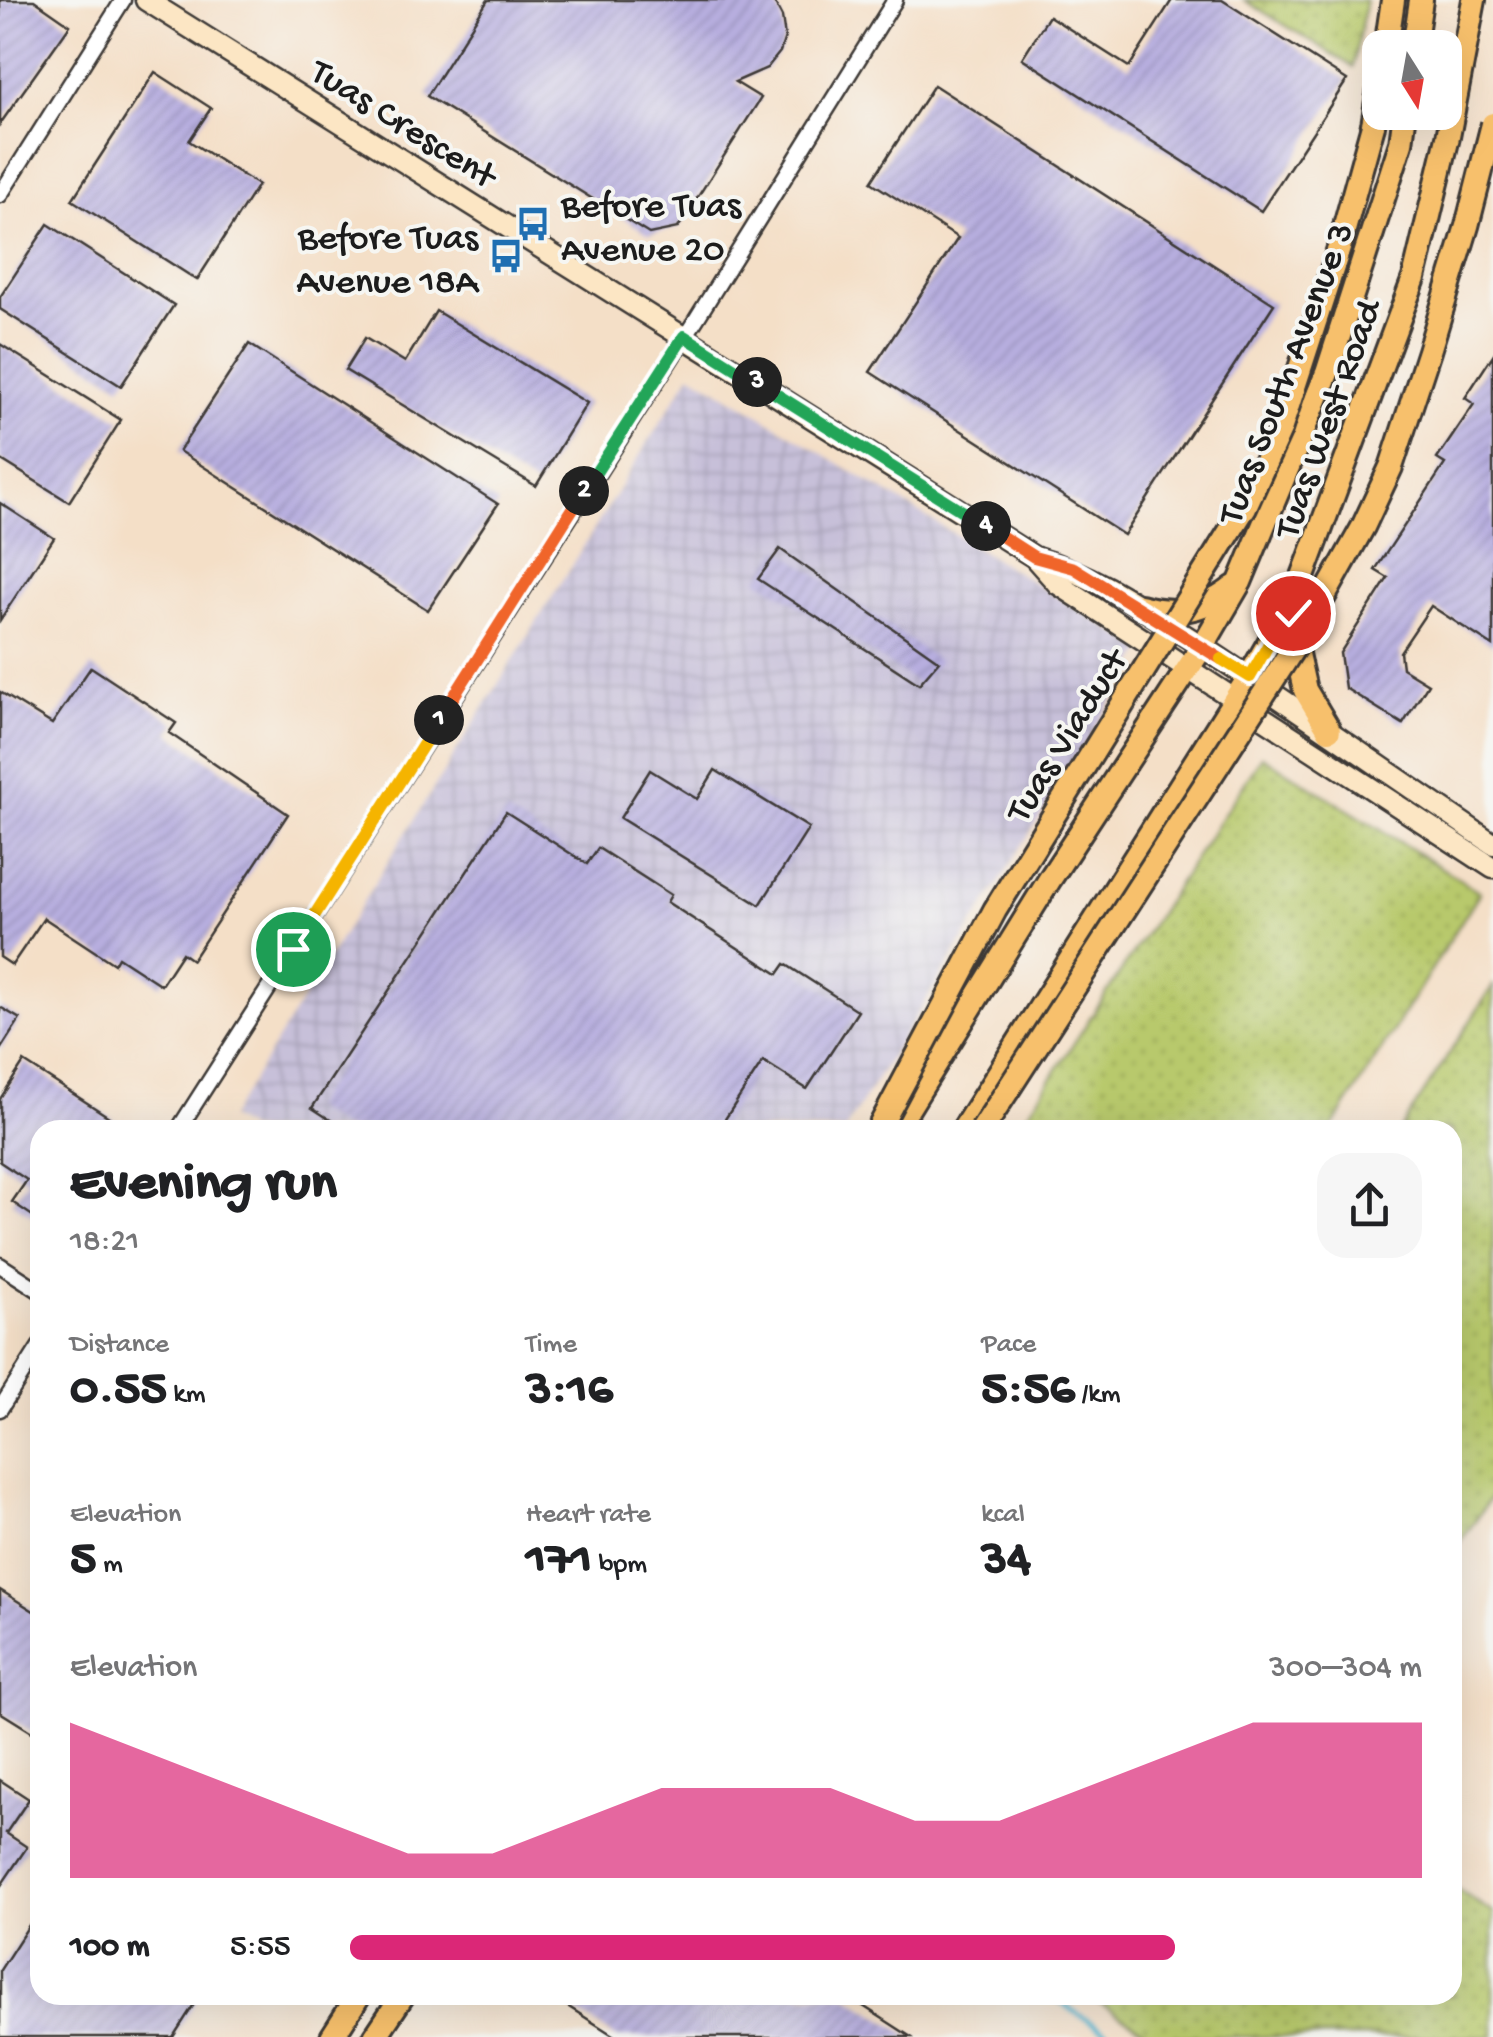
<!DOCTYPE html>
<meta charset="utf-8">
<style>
:root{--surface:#fff;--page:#f6f6f6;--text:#202124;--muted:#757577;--accent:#db2777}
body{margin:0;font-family:"Gochi Hand",sans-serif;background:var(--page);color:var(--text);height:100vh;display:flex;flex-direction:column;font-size:38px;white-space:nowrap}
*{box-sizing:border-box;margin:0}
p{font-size:32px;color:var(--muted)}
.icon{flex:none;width:55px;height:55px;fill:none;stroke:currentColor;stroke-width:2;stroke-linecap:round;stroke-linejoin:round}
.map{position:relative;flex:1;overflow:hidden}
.details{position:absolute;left:30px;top:1120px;width:1432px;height:885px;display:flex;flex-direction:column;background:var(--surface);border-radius:30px;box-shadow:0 10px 40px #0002}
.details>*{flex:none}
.needle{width:65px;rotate:169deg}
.fabs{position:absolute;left:1362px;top:30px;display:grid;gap:20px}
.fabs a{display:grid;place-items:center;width:100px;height:100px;border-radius:20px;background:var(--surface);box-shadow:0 10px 40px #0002;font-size:50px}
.pin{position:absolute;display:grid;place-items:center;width:85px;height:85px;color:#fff;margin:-42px;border:5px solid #fff;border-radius:50%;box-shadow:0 2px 10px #0007}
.km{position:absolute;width:50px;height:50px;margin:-25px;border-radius:50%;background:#222;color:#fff;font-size:28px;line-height:50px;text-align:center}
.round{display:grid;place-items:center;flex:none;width:105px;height:105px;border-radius:30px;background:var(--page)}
.overview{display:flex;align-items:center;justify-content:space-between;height:170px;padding:0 40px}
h1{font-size:55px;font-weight:700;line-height:75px}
.metrics{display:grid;grid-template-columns:repeat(3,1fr);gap:15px;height:170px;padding:10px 40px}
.metrics div{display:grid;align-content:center}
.metrics b{font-size:50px;font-weight:700}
.metrics small{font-size:28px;font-weight:400}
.metrics p{font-size:28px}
.chart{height:280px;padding:20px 40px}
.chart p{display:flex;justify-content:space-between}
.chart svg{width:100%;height:180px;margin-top:10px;fill:var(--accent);opacity:.7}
ul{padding:0 40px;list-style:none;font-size:32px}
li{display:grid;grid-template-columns:160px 120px 1fr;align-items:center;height:75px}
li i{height:25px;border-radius:12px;background:var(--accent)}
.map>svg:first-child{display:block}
.industrial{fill:url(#industrial-grid)}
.grass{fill:url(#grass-dots);stroke:#6a7244;stroke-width:2.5}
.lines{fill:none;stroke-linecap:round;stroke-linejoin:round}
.stream{stroke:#4eb3cd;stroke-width:5}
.building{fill:url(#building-hatch)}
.street-casing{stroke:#3c3936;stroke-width:19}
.secondary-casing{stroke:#3c3936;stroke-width:25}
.primary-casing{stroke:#3c3936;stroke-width:28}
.street{stroke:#fff;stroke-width:14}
.secondary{stroke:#fce6c4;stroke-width:20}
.primary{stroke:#f7c06c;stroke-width:22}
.primary-bridge-casing{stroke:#3c3936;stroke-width:28;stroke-linecap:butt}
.primary-bridge{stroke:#f7c06c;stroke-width:22}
.split-1-casing{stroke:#fff;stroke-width:20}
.split-2-casing{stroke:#fff;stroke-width:20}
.split-3-casing{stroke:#fff;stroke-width:20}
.split-4-casing{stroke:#fff;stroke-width:20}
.split-5-casing{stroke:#fff;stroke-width:20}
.split-6-casing{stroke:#fff;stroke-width:20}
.split-1{stroke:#f5b400;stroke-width:12}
.split-2{stroke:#f0652b;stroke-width:12}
.split-3{stroke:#22a559;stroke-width:12}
.split-4{stroke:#22a559;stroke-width:12}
.split-5{stroke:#f0652b;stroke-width:12}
.split-6{stroke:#f5b400;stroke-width:12}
.labels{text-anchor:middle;stroke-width:8;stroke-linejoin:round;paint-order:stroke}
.street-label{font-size:38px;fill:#1c1c1c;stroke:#f6f6f2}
.poi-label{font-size:38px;fill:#1c1c1c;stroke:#f6f6f2;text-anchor:start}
</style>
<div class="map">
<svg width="1493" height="2037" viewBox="0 0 1493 2037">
<defs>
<pattern id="industrial-grid" width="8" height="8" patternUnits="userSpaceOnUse" patternTransform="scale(2.5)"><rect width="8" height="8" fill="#c7c0d9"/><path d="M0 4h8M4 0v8" fill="none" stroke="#aaa4ba"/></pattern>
<pattern id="grass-dots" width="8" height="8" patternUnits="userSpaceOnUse" patternTransform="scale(2.5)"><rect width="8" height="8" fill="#b8c96c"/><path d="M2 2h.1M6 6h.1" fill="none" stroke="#9eac5d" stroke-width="1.8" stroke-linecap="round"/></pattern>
<pattern id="building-hatch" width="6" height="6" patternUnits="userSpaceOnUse" patternTransform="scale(2.5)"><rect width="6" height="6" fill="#b7aedf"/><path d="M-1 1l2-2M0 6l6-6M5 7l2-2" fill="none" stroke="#9d95bf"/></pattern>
</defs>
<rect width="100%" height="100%" fill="#f6f6f2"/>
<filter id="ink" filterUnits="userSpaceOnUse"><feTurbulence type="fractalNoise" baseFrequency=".01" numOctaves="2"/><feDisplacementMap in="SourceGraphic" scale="20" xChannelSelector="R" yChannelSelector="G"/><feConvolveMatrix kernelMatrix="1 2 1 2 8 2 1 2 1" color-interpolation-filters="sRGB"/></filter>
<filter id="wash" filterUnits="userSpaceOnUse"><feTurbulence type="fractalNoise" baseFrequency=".0048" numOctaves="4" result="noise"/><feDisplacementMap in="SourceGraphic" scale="40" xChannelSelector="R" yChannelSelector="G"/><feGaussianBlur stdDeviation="2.25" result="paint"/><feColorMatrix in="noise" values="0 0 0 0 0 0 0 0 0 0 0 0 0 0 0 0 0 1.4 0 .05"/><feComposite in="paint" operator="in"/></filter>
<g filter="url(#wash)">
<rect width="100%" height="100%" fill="#f4dfc7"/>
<path class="industrial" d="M691,373L1144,650L845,1130H249L229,1118Z"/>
<g class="grass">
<path d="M1244,0H1366L1353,67Z"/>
<path d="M1262,756L1480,892L1331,1130H1017Z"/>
<path d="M1493,986V1494L1453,1553L1452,1130H1400Z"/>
<path d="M1453,1887L1493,1913V2037H1155L1087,1995H1452Z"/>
</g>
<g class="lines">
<path class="stream" d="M1048,1995L1115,2037"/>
</g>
<g id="blocks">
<g class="building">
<path d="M0,0H34L70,25L0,124Z"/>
<path d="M488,0H773L782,17L785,37L780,52L767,68L735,82L761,98L678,228L649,234L427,96Z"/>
<path d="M1172,0H1222L1347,80L1261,211L1022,58L1049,16L1129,67Z"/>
<path d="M155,72L211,108L189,141L258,185L197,280L72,200Z"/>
<path d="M934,85L1274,304L1124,535L870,372L958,238L871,182Z"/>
<path d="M48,224L174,305L121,386L0,309V297Z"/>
<path d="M436,311L587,403L536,486L345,370L365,338L405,362Z"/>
<path d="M0,344L121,420L69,502L0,459Z"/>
<path d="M249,344L498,504L428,610L179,451Z"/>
<path d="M1493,355V646L1431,606L1400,652L1402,668L1428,684L1403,724L1345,688L1340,653L1388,578L1375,570L1445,464L1437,459L1474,404L1465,398Z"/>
<path d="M0,503L54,538L0,620Z"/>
<path d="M780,549L939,661L919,684L758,579Z"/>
<path d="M91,667L176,723L169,733L288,814L192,960L182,953L161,985L118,957L114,964L44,918L12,965L0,957V692L52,724Z"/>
<path d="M650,770L697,799L715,770L809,828L760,905L620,818Z"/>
<path d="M506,812L587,864L598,848L671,895L667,902L778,974L785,964L858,1011L807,1089L763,1061L718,1130H346L312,1108Z"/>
<path d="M0,1007L20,1019L0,1050Z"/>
<path d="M24,1062L129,1130H40V1221L12,1202L27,1180L0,1162V1099Z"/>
<path d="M0,1590L40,1615V1737L0,1712Z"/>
<path d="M0,1780L29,1799L6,1833L27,1847L0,1887Z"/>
<path d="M40,1908V1995H200L173,2037H0V1970Z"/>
<path d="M550,1995H846L911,2037H616Z"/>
</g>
</g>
</g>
<g filter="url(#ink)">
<use href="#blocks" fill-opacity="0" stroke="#3c3936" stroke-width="2.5"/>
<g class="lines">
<g class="street-casing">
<g id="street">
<path d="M0,195L123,0"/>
<path d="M178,1130L697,318L895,0"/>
<path d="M0,1265L40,1291"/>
<path d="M0,1409L40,1346"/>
</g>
</g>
<g class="secondary-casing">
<g id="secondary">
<path d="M146,0L1034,557L1058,584L1493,868"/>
<path d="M1036,558C1098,575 1149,613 1203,647C1301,711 1396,778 1493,844"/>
</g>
</g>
<g class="primary-casing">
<g id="primary">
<path d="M1386,48L1393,0"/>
<path d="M1414,48L1421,0"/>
<path d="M1373,125L1380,83"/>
<path d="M1140,606C1174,616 1206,610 1234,587"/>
<path d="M1293,636L1305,690L1329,730"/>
<path d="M895,1130L1050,879L1202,647L1240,582L1327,373L1401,143L1405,112"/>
<path d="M963,1130L1249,677L1295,598L1414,278L1448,137L1474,0"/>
<path d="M332,2037L359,1995"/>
<path d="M375,2037L403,1995"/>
</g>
</g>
<use href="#street" class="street"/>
<use href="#secondary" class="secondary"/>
<use href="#primary" class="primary"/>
<g class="primary-bridge-casing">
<g id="primary-bridge">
<path d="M878,1130L995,910L1245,507L1280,430L1339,248L1373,125"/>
<path d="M982,1130L1307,627L1363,527L1391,467L1429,351L1467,226L1493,124"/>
</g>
</g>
<use href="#primary-bridge" class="primary-bridge"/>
</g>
</g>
<g class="lines" filter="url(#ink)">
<g class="split-1-casing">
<path id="split-1" d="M293,949L439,720"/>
</g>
<g class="split-2-casing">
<path id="split-2" d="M439,720L584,491"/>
</g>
<g class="split-3-casing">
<path id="split-3" d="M584,491L684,336L757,382"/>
</g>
<g class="split-4-casing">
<path id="split-4" d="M757,382L986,526"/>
</g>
<g class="split-5-casing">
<path id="split-5" d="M986,526L1034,557L1074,568L1221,659"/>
</g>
<g class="split-6-casing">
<path id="split-6" d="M1221,659L1250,677L1295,598L1293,613"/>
</g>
<use href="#split-1" class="split-1"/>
<use href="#split-2" class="split-2"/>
<use href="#split-3" class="split-3"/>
<use href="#split-4" class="split-4"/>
<use href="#split-5" class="split-5"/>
<use href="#split-6" class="split-6"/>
</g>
<defs>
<g id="bus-bare" transform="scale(2.7)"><path d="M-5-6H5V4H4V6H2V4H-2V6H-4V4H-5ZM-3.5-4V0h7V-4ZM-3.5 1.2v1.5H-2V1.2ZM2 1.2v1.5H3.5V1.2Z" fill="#1f6fb2" stroke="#f6f6f2" stroke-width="2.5" paint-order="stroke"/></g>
</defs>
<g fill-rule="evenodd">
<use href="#bus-bare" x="533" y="224"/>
<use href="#bus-bare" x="506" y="256"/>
</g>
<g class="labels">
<g class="street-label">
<text transform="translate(405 121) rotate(32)" y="13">Tuas Crescent</text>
<text transform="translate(1283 372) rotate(-69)" y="13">Tuas South Avenue 3</text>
<text transform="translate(1325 418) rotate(-70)" y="13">Tuas West Road</text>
<text transform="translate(1064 734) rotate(-58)" y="13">Tuas Viaduct</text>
</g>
<g class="poi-label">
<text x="561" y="215">Before Tuas<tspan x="561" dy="44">Avenue 20</tspan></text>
<text x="478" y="247" text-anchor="end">Before Tuas<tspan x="478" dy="44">Avenue 18A</tspan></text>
</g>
</g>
</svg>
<div class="fabs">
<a><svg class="needle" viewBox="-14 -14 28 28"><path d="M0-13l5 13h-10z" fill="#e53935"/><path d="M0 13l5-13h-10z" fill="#757577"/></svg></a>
</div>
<div class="pin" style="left:293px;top:949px;background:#1e9e55"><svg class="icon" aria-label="arrive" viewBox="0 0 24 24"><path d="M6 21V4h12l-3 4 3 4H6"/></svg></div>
<div class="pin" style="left:1293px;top:613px;background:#d93025"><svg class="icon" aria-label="check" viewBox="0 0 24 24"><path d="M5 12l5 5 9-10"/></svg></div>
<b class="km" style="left:439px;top:720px">1</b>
<b class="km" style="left:584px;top:491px">2</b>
<b class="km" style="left:757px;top:382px">3</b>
<b class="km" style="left:986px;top:526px">4</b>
<section class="details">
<div class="overview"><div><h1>Evening run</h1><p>18:21</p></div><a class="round"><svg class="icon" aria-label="share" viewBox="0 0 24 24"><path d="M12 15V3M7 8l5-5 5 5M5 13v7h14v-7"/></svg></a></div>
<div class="metrics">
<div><p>Distance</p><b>0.55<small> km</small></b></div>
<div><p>Time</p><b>3:16</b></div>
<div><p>Pace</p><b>5:56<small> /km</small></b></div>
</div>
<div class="metrics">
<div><p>Elevation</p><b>5<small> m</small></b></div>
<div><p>Heart rate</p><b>171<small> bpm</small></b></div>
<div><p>kcal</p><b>34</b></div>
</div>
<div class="chart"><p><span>Elevation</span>300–304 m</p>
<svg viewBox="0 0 160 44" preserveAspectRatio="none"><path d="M0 44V6L10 14L20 22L30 30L40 38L50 38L60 30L70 22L80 22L90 22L100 30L110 30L120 22L130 14L140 6L150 6L160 6V44z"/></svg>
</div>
<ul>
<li><b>100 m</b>5:55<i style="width:77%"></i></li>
</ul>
</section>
</div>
